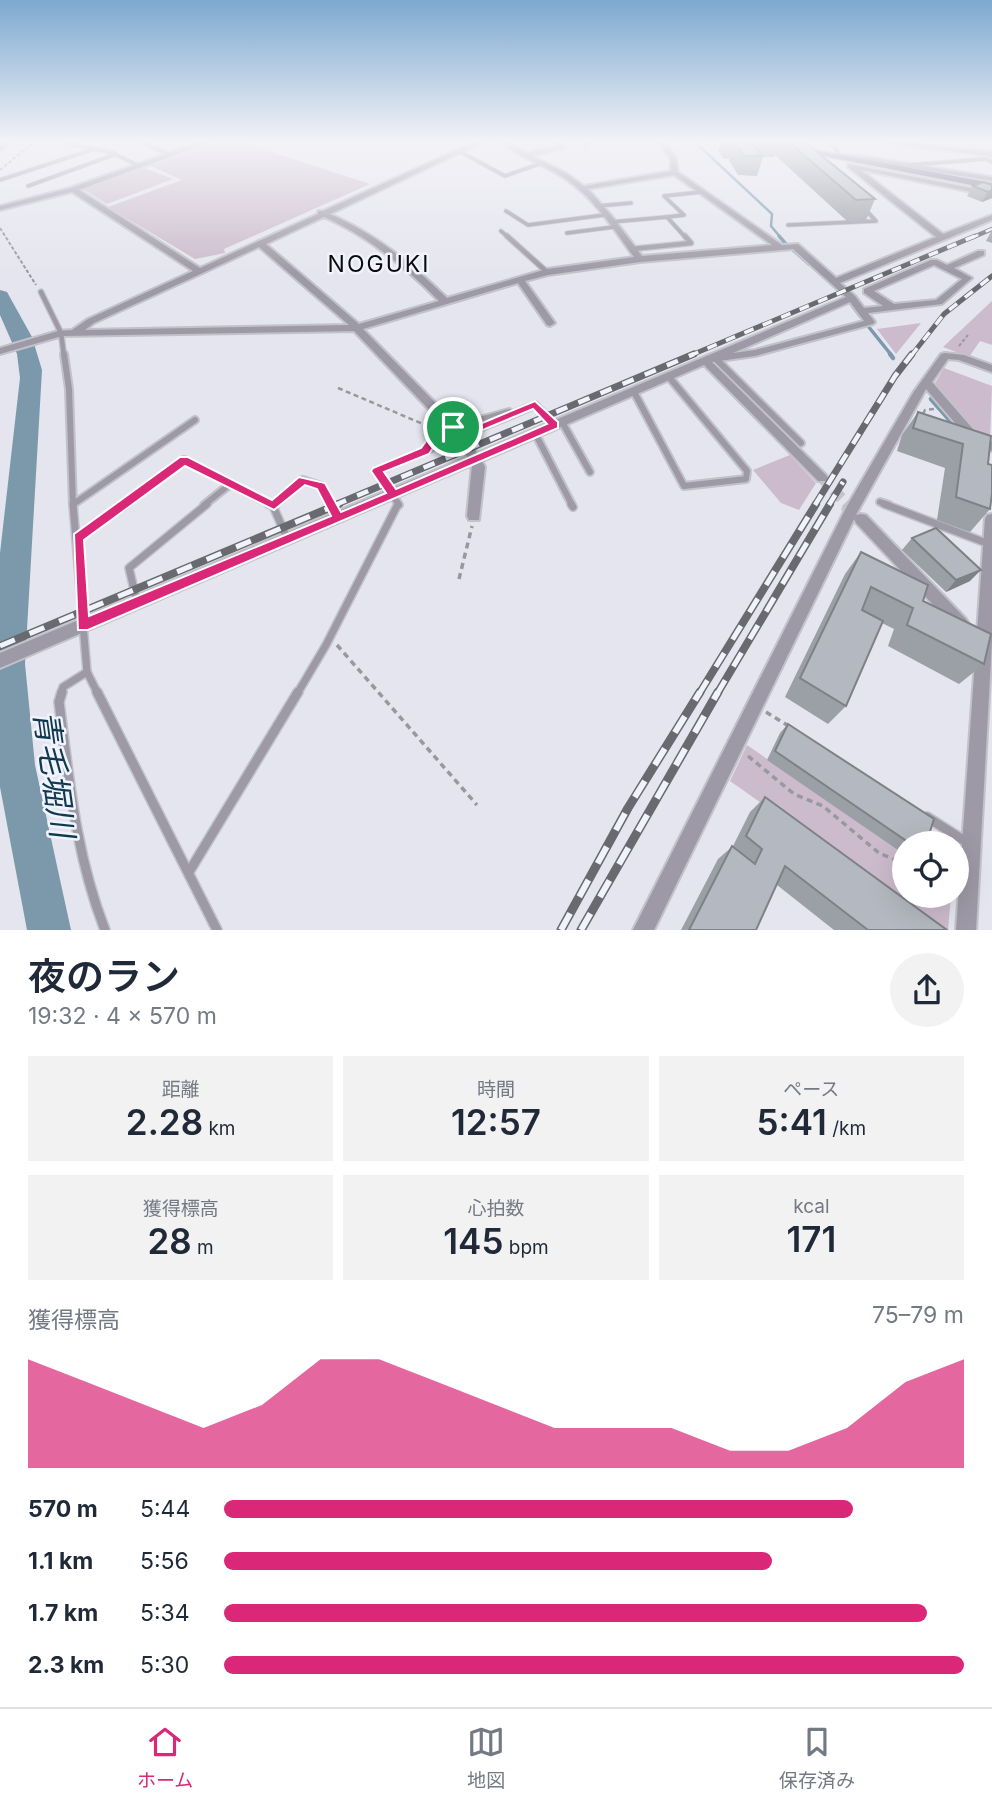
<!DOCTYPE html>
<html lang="ja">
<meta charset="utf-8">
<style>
:root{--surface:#fff;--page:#f2f2f3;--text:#1f2937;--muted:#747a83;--line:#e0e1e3;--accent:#db2777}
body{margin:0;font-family:Inter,"Noto Sans JP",sans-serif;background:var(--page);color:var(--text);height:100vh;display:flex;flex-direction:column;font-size:26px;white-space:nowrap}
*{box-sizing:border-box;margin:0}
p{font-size:23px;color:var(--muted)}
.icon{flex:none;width:38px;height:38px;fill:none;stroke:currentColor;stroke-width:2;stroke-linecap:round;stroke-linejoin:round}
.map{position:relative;height:930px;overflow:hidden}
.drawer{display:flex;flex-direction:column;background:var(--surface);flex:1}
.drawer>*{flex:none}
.tools{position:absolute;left:892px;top:831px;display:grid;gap:14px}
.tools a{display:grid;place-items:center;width:77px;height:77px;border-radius:50%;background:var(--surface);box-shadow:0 7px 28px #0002;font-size:35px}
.pin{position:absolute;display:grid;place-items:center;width:60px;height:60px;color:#fff;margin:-30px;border:4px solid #fff;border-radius:50%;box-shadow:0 2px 7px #0007}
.round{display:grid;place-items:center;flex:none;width:74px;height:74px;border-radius:37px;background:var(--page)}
.head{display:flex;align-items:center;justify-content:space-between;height:119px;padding:0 28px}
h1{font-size:38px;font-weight:600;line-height:52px}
.metrics{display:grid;grid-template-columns:repeat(3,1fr);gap:10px;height:119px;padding:7px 28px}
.metrics div{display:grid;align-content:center;border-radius:0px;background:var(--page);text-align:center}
.metrics b{font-size:35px;font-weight:600}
.metrics small{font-size:19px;font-weight:400}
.metrics p{font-size:19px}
.chart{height:196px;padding:14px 28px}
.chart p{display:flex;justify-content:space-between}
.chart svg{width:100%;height:126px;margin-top:7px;fill:var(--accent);opacity:.7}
ul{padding:0 28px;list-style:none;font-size:23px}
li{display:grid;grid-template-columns:112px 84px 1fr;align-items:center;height:52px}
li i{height:18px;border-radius:9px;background:var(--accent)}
.menu{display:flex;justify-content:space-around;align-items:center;height:98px;border-top:2px solid var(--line);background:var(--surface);font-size:19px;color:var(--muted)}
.menu a{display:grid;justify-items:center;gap:4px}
.menu .active{color:var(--accent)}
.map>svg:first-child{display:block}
.green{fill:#cbc}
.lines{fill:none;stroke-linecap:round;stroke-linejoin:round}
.stream-far2{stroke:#7c99ac;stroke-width:2.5}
.stream-far1{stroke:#7c99ac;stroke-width:3.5}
.stream{stroke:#7c99ac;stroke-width:4.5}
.river{fill:#7c99ac;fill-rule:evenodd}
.street-tunnel-far1{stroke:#c3c4cc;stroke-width:11;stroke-dasharray:11 6;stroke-linecap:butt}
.street-tunnel{stroke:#c3c4cc;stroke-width:15;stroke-dasharray:15 7;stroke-linecap:butt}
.lane-far4-casing{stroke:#c1c2ca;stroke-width:5}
.lane-far3-casing{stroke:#c1c2ca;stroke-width:7}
.lane-far2-casing{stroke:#c1c2ca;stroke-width:10}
.lane-far1-casing{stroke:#c1c2ca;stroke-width:10}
.lane-casing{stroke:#c1c2ca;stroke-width:12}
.street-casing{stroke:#c1c2ca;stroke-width:4}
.secondary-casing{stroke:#c1c2ca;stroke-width:3}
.path-far2{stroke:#98989f;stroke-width:2;stroke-dasharray:3.5 2;stroke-linecap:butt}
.path-far1{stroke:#98989f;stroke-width:2.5;stroke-dasharray:5 3.5;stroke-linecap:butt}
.path{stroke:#98989f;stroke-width:3.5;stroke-dasharray:6 4.5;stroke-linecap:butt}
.lane-far4{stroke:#9e99a6;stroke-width:3.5}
.lane-far3{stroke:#9e99a6;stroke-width:4.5}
.lane-far2{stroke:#9e99a6;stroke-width:6}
.lane-far1{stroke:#9e99a6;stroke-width:7}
.lane{stroke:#9e99a6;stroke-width:9}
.street{fill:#9e99a6;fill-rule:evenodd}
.secondary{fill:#7b7487;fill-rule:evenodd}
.rail-far4-casing{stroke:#696a6f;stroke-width:4.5}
.rail-far3-casing{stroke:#696a6f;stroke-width:5}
.rail-far2-casing{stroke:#696a6f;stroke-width:7}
.rail-far1-casing{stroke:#696a6f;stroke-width:8}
.rail-casing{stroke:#696a6f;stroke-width:9}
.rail-far4{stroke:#f1f3fc;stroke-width:2.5;stroke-dasharray:8;stroke-linecap:butt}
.rail-far3{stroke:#f1f3fc;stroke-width:3.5;stroke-dasharray:10;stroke-linecap:butt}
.rail-far2{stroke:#f1f3fc;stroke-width:4.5;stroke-dasharray:12;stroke-linecap:butt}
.rail-far1{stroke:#f1f3fc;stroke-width:5;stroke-dasharray:16;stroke-linecap:butt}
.rail{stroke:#f1f3fc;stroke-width:6;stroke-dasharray:19;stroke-linecap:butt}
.wall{fill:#9b9fa6}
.shaded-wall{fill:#7e8287}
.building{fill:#b4b9c1;stroke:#7e8287;stroke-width:2}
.route{fill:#db2777;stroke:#fff;stroke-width:2;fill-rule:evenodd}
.labels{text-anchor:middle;stroke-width:5;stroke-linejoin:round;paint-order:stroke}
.far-quarter-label{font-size:23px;letter-spacing:2px;fill:#0b0b0e;stroke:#f1f3fc}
.near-water-label{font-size:32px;font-style:italic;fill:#10394e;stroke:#f1f3fc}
</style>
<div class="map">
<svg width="992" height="930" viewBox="0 0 992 930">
<rect width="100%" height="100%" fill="#e4e5ee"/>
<g class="green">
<path d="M215,143H244L370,184L224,249L225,253L195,259L108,207L182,180L151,166Z"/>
<path d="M144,168L173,179L107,204L83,189Z"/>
<path d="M992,301V345L980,341L969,357L943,347Z"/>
<path d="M921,323L896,354L877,329Z"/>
<path d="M944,368L992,386L990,439L981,437L934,385Z"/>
<path d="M790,455L816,483L799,510L781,503L753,470Z"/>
<path d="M747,745L905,855V896H951L948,930H940L730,781Z"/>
</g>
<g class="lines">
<path class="stream-far2" d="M696,143L772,214L771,226L781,238"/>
<g class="stream-far1">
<path d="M779,236L786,244"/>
<path d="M792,249L809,264"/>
<path d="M852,305L860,316"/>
<path d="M868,326L892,356"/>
</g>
<g class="stream">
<path d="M890,354L893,358"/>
<path d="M931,399L954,425"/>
</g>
<g class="river">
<path d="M0,143H13L0,152Z"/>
<path d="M0,290L7,292L32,337L42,370L25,664L35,765L71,930H27L0,787V553L20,378L17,354L0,315Z"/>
</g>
<path class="street-tunnel-far1" d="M822,478L848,505"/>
<path class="street-tunnel" d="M846,504L858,516"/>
<g class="lane-far4-casing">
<g id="lane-far4">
<path d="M67,143L113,153L139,166"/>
<path d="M144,143L170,155"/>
<path d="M832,143L840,156"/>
<path d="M585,145L589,143"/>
<path d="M459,151L505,176L539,164"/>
<path d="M908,165L986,159L992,162"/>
<path d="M0,180L91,150"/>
<path d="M28,186L116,154"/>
<path d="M597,206L631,203"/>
<path d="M506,211L528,225L604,215"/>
<path d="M667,217L684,215L664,196L701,192"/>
<path d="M611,222L667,217L686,238"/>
<path d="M788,225L876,221L864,208"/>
<path d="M501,231L509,238"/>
<path d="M567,233L614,227"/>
</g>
</g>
<g class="lane-far3-casing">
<g id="lane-far3">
<path d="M507,236L547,272"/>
<path d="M632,249L691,243L685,236"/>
<path d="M41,292L61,333L64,356"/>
</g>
</g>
<g class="lane-far2-casing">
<g id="lane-far2">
<path d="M64,354L69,389L73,505"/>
<path d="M715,358L801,443"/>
<path d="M634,392L684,486L746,479L747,471L669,377"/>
<path d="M562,422L590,472"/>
<path d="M535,433L572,505"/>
<path d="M425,451L440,431L509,412"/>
<path d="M880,502L889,505"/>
<path d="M75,503L195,420"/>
<path d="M125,505L184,460L272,505"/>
<path d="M204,505L229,485"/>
<path d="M274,505L303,480L321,486L331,505"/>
<path d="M399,505L377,471L535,405L555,425"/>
</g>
</g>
<g class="lane-far1-casing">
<g id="lane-far1">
<path d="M73,504L87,672L98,694"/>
<path d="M268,504L273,506L287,538"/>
<path d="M330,504L338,518"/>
<path d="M571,504L573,507"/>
<path d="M884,504L989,544"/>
<path d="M273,506L276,504"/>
<path d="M78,537L127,504"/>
<path d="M137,602L129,568L207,504"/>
<path d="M61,694L63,687L87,672"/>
<path d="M297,694L326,645L398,504"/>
</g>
</g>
<g class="lane-casing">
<g id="lane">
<path d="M62,692L59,702C69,780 76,856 105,930"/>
<path d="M97,692L217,930"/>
<path d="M927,817L968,843"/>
<path d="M189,872L298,692"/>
</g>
</g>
<g class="street-casing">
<g id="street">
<path d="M197,143H207L79,190L200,268L318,214V211H323L472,143H481L330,214C376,234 412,264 447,298L547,269L634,257C614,230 595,199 567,180C545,165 522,159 502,143H510L527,153L557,146L554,143H561L564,148L532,156L566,173L584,186L671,171L670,158L659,143H665L676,158L678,172L782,245L798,244L836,278L936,237L848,167V164L992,192V196L861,170L943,234L992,215V220L840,283L855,296L864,308L883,306L864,293V289L931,260H937L947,265L978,251H984V255L954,268L972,278L942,304L868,313L875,322L873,324L755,356L712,362L826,475L828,478L826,481H818L704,365L482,461L485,467L479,520H469L467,516L472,465L0,668V653L467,457L457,439L354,331L62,336L0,354V348L58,331L72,330L88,319L193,271L72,192L0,210V206L70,188ZM674,175L772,245L642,256L611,215L588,189ZM324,217C369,237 404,266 439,301L359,324L266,244ZM259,247L349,325L85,330L94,323ZM793,249L846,297L477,453L465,433L363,329L518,283L547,325L550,326L555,323L525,281L548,275L640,262ZM934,265L962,279L936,300L894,304L874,291ZM850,302L864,321L755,350L733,353Z"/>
<path d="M886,143H909L992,152V156Z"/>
<path d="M832,154L861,156L992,177V181L861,160L830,157V155Z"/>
<path d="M945,353L964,355L992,365V372L959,360L948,359L932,382L980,437L992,442V451L972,443L926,389L858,511L654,930H633L847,506L913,393L941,354Z"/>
<path d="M861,514L866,515L966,619L969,624L966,629L961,631L956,629L856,523L854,519L856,515Z"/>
<path d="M992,514V641L976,930H956L985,519L987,515Z"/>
</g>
</g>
<g class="secondary-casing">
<path id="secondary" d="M757,143H777L992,183V189Z"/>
</g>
<g class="path-far2">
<path d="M0,170L33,143"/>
<path d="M0,228L36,285"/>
<path d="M959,346L968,335"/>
</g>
<g class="path-far1">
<path d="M338,388L430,427"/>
<path d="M923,414L925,410L934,409"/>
</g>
<g class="path">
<path d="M459,579L472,526"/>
<path d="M337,645L477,805"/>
<path d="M766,712L787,725"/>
<path d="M748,756L794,794L823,806L879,853L905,864"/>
</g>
<use href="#lane-far4" class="lane-far4"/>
<use href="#lane-far3" class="lane-far3"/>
<use href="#lane-far2" class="lane-far2"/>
<use href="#lane-far1" class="lane-far1"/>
<use href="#lane" class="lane"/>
<use href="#street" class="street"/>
<use href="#secondary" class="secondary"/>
<g class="rail-far4-casing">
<path id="rail-far4" d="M971,238L992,229"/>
</g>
<g class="rail-far3-casing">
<g id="rail-far3">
<path d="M689,356L975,236"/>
<path d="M911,356L944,314L992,276"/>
</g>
</g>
<g class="rail-far2-casing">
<g id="rail-far2">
<path d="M335,505L694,354"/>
<path d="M815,505L895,376L912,354"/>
<path d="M829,505L843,482"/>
</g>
</g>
<g class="rail-far1-casing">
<g id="rail-far1">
<path d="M0,646L339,504"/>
<path d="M699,694L816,504"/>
<path d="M717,694L830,504"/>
</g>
</g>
<g class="rail-casing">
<g id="rail">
<path d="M561,930L628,808L700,692"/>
<path d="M581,930L718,692"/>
</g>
</g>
<use href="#rail-far4" class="rail-far4"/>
<use href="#rail-far3" class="rail-far3"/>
<use href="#rail-far2" class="rail-far2"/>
<use href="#rail-far1" class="rail-far1"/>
<use href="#rail" class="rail"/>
</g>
<g class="wall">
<path d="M720,143H806L875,199L866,220L847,221L775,155L774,157H763L757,176L738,175L729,160L730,158L724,159L718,151Z"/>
<path d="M992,185V198L982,202L967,196L973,186Z"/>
<path d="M992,230V243L986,241Z"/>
<path d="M918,412L988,464L990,509L970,532L937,520L945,468L897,451L902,435Z"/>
<path d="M912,538L970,581L946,592L902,550Z"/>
<path d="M861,552L923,601L984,664L959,684L888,646L894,629L882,623L846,706L828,724L785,697L845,574Z"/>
<path d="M788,724L926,844H905V855L767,760L780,733Z"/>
<path d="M765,797L947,930H834L777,885L756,930H681L718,859L733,846L750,812Z"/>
</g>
<g class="shaded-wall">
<path d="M992,190V198L982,202L988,192Z"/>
<path d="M981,570L970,581L946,592L956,580Z"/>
</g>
<g class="building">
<path d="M736,143H750L763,156H744Z"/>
<path d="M790,143H806L875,199L856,200Z"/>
<path d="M983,182L992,185V190L988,192L973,186Z"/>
<path d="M918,412L991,436L988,464L992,465V493L990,509L956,497L963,444L913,428Z"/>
<path d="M936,528L981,570L956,580L912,538Z"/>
<path d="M861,552L928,585L923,601L991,634L984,664L907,625L913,608L871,587L862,610L883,621L846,706L800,678Z"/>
<path d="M788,724L934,819L926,844H911L775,751Z"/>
<path d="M765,797L947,930H868L785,866L756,930H689L732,846L755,864L762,849L746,836Z"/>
</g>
<linearGradient id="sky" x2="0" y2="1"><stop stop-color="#7da9d0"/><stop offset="0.52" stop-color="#f3f3f7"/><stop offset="1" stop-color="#f3f3f7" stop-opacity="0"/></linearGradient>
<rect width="992" height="273" fill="url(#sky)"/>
<path class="route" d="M535,401L558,422V428L88,630H78L74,534L180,457H188L272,500L299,477L325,483L341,512L386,493L371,471L373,468L421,448L436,428L453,423L463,431ZM533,409L547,424L396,489L384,472L429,454L443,433L450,431L461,439ZM185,466L274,510L305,485L317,489L331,516L89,616L84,540Z"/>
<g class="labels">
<g class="far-quarter-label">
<text x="379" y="272">NOGUKI</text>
</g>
<g class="near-water-label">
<text transform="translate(54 774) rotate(82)" y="11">青毛堀川</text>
</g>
</g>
</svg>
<div class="tools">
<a><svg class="icon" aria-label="locate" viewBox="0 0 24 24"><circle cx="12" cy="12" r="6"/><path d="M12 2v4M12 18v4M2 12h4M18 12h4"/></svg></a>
</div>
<div class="pin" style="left:453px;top:427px;background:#1e9e55"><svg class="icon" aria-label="arrive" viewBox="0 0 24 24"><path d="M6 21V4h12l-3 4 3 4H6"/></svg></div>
</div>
<section class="drawer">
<div class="head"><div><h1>夜のラン</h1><p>19:32 · 4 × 570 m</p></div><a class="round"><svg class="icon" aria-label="share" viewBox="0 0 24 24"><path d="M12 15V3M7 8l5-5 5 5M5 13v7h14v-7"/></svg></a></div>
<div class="metrics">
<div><p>距離</p><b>2.28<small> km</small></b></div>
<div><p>時間</p><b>12:57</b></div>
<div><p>ペース</p><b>5:41<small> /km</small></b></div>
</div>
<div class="metrics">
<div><p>獲得標高</p><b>28<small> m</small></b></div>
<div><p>心拍数</p><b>145<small> bpm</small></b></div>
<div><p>kcal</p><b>171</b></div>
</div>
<div class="chart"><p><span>獲得標高</span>75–79 m</p>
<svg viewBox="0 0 160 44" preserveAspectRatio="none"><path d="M0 44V6L10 14L20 22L30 30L40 22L50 6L60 6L70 14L80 22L90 30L100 30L110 30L120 38L130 38L140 30L150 14L160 6V44z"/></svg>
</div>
<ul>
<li><b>570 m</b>5:44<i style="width:85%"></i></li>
<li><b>1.1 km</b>5:56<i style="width:74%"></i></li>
<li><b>1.7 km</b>5:34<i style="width:95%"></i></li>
<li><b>2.3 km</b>5:30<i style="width:100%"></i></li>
</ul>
</section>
<nav class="menu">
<a class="active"><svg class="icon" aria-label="home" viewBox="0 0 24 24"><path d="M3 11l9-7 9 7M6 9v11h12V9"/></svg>ホーム</a>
<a><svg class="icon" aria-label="map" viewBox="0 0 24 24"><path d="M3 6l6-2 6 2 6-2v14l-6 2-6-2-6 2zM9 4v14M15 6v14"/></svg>地図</a>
<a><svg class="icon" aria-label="saved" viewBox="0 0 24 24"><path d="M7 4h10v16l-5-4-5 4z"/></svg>保存済み</a>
</nav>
